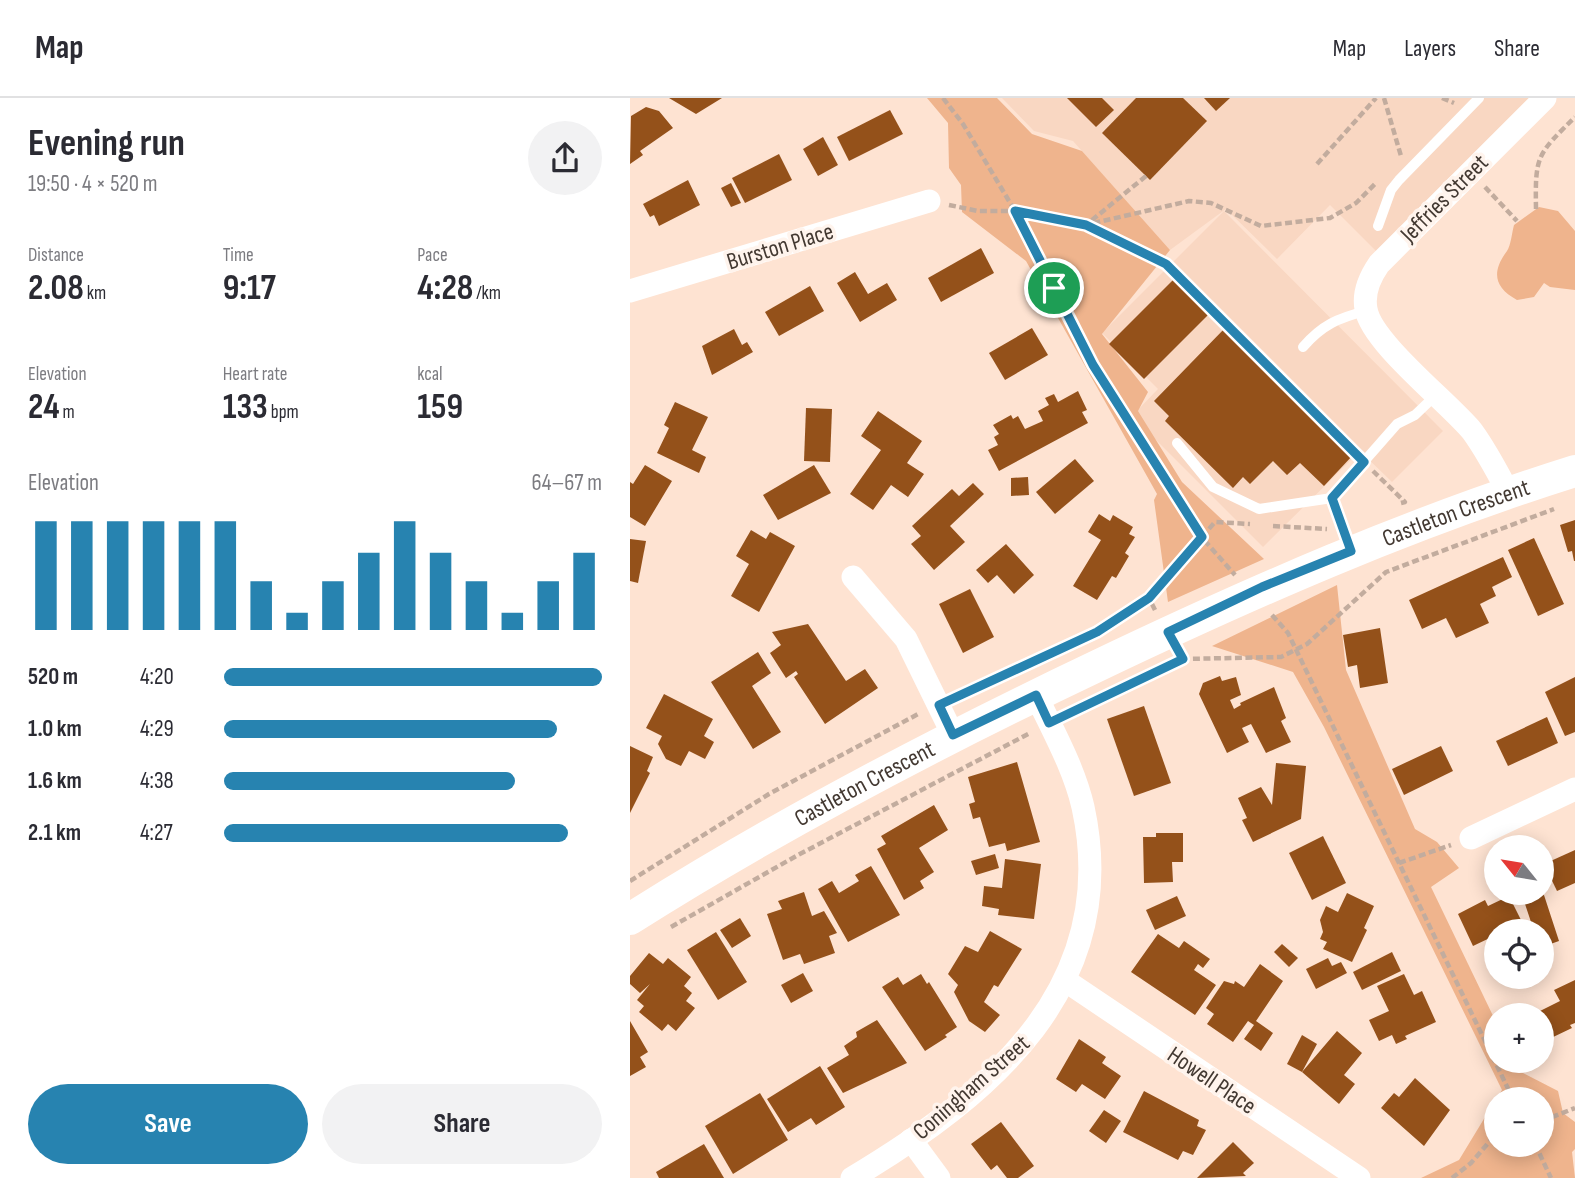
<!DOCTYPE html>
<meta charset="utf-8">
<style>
:root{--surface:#fff;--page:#f2f2f3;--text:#2b2b33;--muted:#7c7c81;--line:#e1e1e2;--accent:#2783b0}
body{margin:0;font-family:"Sofia Sans Condensed",sans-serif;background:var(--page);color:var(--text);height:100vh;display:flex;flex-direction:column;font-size:26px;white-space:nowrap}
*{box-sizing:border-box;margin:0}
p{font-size:23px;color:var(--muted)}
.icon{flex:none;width:38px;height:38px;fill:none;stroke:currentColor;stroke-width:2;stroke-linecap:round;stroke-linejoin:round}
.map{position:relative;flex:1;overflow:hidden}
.details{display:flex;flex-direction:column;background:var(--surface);width:630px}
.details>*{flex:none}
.needle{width:46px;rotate:300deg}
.controls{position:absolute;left:854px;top:737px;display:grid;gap:14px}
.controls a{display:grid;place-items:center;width:70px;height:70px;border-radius:50%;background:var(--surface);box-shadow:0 4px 18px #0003;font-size:35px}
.pin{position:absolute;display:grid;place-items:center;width:60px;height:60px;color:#fff;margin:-30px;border:4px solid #fff;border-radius:50%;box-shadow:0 2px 7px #0007}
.round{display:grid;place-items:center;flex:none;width:74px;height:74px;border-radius:37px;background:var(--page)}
.head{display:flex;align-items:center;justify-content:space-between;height:119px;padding:0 28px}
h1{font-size:38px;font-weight:700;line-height:52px}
.metrics{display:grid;grid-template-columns:repeat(3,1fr);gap:10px;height:119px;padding:7px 28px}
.metrics div{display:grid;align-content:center}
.metrics b{font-size:35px;font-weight:700}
.metrics small{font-size:19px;font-weight:400}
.metrics p{font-size:19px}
.chart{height:196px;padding:14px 28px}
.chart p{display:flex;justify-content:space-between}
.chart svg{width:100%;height:126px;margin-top:7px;stroke:var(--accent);stroke-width:6}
.primary-button{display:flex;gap:14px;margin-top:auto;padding:14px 28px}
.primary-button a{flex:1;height:80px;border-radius:42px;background:var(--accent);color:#fff;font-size:28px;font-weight:700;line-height:80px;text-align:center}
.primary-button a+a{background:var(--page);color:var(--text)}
ul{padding:0 28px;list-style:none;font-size:23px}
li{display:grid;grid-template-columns:112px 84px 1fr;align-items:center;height:52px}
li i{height:18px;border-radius:9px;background:var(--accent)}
header{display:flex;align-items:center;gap:42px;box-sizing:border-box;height:98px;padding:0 35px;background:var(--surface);border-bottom:2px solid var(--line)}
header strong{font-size:33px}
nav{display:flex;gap:38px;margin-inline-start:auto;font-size:24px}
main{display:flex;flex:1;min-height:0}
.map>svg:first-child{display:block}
.built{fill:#f9d7c2}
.green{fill:#efb48d}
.building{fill:#94511a}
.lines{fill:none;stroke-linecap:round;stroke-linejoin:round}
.path{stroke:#c2ac9e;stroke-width:4.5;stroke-dasharray:7 3.5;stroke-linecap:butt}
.lane{stroke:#fff;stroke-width:10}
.street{stroke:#fff;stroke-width:23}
.secondary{stroke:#fff;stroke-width:32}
.route-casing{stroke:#fff;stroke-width:14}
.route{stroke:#2783b0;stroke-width:9}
.labels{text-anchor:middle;stroke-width:7;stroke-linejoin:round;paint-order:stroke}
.street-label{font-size:24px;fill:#433932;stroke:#fff4ed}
</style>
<header>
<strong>Map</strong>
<nav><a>Map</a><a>Layers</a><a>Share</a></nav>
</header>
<main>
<section class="details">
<div class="head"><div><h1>Evening run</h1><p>19:50 · 4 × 520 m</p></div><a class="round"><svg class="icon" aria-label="share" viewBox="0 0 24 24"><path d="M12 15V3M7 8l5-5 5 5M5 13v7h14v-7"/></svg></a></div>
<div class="metrics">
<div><p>Distance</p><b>2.08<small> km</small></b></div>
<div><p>Time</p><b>9:17</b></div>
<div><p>Pace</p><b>4:28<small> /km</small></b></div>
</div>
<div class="metrics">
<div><p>Elevation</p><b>24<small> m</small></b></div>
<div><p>Heart rate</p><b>133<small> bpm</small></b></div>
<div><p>kcal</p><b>159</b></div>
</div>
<div class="chart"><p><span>Elevation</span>64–67 m</p>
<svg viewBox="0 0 160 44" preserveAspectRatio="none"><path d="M5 44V6M15 44V6M25 44V6M35 44V6M45 44V6M55 44V6M65 44V27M75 44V38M85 44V27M95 44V17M105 44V6M115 44V17M125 44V27M135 44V38M145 44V27M155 44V17"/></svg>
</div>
<ul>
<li><b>520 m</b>4:20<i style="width:100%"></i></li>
<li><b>1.0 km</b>4:29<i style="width:88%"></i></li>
<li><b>1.6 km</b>4:38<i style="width:77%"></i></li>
<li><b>2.1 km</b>4:27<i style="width:91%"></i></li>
</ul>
<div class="primary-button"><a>Save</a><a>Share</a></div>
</section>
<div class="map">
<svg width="945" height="1080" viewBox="0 0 945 1080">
<rect width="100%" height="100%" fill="#fee3d2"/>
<g class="built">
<path d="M372,0H919L758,165L700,107L647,161L596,111L540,152L443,43L404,33Z"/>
<path d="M594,113L813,333L762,384L730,353L633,449L502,318L528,291L472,235Z"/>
</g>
<g class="green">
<path d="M297,0H367L402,36L452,53L540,152L472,236L518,294L508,313L552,384L634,461L538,504L524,402L527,396L396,163L332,114L331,87L319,70L318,25Z"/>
<path d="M909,109L928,113L945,133V192L920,189L914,185L904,199L887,202C863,189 862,173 877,153C881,147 882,134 884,127Z"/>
<path d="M707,487L716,572L785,731L807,744L829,770L801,789L866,924V962L885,963L891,974L928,993L933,1015L945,1024V1051L942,1054L945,1080H791L829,1062L866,1001V1046H912V1001H866L872,992L694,629L663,574L582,548Z"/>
</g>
<g class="building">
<path d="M39,0H92L66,16Z"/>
<path d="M437,0H472L484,12L466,29Z"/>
<path d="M506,0H553L577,23L520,82L472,35Z"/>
<path d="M574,0H600L586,13Z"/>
<path d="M16,9L29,13L43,30L10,53L13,57L0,66L1,18Z"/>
<path d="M260,12L273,36L219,63L207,39Z"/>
<path d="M193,39L208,67L188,78L173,51Z"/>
<path d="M149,56L162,82L115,105L102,80Z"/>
<path d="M58,82L70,107L29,128L24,117L20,119L13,106Z"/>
<path d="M101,85L111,105L101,109L91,90Z"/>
<path d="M351,150L364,175L311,204L298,180Z"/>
<path d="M225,174L238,196L257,185L267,202L230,224L207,185Z"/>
<path d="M543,182L578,217L514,281L479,246Z"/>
<path d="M180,188L194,213L149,238L135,214Z"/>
<path d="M402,230L418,257L375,282L359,255Z"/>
<path d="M595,230L724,356L694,388L670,365L657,377L643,363L620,386L613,379L603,390L535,323L539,318L524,303Z"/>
<path d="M104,231L112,247L117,244L123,254L82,277L72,248Z"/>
<path d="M448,293L457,312L452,314L458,325L369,373L358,352L368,347L364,339L369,336L363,327L381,317L383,321L388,318L395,331L413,323L408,313L419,307L415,300L424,296L428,304Z"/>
<path d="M45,304L78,319L62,352L76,359L69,375L27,355L39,330L34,327Z"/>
<path d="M176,310L202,311L200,364L174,363Z"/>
<path d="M248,313L292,343L277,365L294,376L278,399L261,387L243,412L220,396L251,352L231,338Z"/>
<path d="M445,361L464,383L425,416L406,394Z"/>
<path d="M15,367L42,383L15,428L0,419V384L3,386Z"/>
<path d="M184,367L201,395L148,422L133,397Z"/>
<path d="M398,379L399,397L381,398V380Z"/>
<path d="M343,385L354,396L320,428L335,444L304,472L281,446L291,438L282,428L322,391L329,398Z"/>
<path d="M469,416L480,423L483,417L503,429L499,436L505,439L495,455L499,458L486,480L482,478L467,502L443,488L471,442L458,434Z"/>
<path d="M945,422V463H944L942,453L938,454L930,427Z"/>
<path d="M121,432L136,441L140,434L165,448L129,514L101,498L119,466L106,458Z"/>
<path d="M904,440L934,506L908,518L878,452Z"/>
<path d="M0,441L16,443L8,485L0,483Z"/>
<path d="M376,446L404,477L384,496L367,477L358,485L346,472Z"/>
<path d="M873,459L882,479L862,489L866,498L850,506L859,525L826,540L816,520L792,531L779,502Z"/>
<path d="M340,491L364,539L333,555L309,506Z"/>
<path d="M178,526L216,583L235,571L248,590L195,626L164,579L168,576L166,573L156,580L140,555L151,547L142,534Z"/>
<path d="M750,530L758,585L730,590L727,567L718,569L713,537Z"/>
<path d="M128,554L141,575L122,588L151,634L123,651L81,584Z"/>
<path d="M590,578L592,583L606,579L611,597L600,602L604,611L611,607L610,605L644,589L656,620L651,623L661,644L636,655L621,626L612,630L619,644L597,655L569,596L573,585Z"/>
<path d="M945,579V634L935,638L915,594Z"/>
<path d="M34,596L83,621L74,638L84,644L75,661L59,653L51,668L36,661L28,646L32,638L16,630Z"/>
<path d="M514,608L541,685L504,698L477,621Z"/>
<path d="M917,619L928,645L878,668L866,643Z"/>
<path d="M0,648L23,659L17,673L20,675L0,715Z"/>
<path d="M811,648L823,673L774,697L762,671Z"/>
<path d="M387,664L410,744L377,753L375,745L359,749L350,719L343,721L339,706L345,704L338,679Z"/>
<path d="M646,665L676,668L671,721L623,744L612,722L617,720L608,700L631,689L642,707Z"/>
<path d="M304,707L318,732L289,750L304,774L290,783L294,790L274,802L247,751L256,746L251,738Z"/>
<path d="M526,735H553V764H542L543,784L514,785L513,739H526Z"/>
<path d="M693,738L716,785L682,802L659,755Z"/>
<path d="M945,752V785L927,793L914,766Z"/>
<path d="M365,756L369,770L346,777L341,763Z"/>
<path d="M375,761L411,766L404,821L368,817L369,811L352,808L354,788L372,790Z"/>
<path d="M241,768L270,817L218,844L188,791L202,783L209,795L229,783L225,777Z"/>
<path d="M174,794L182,818L194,813L207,835L199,838L205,855L174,866L170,856L153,862L137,816L152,811L148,803Z"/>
<path d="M901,794H913L929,843L912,849V833H904L892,797Z"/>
<path d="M717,795L744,808L734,830L737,832L722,864L693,851L697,844L690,841L693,834L690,822L696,808L708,814Z"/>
<path d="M547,798L556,818L525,832L516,812Z"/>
<path d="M879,798L892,824L866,833V837L843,848L828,816L855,802L858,808Z"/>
<path d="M110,820L121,838L102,850L90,832Z"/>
<path d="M360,833L392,851L368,889L364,887L354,904L370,917L355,934L339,923L324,894L328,887L318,876L335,848L348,854Z"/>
<path d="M86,834L117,884L88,902L57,852Z"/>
<path d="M528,836L549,850L554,843L580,861L573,870L568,866L564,872L586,887L565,917L501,874Z"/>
<path d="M652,846L668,860L659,869L644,854Z"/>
<path d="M762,854L771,873L732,892L723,874Z"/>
<path d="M19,855L33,866L38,860L61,879L54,888L62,895L56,903L65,910L46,933L38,926L32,933L9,914L14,908L7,902L20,886L10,895L0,886V878Z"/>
<path d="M698,860L702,868L711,864L717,875L686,891L676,871Z"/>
<path d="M630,866L653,883L626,923L643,935L631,953L614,941L624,927L618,923L603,944L577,926L584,916L576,910L594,883L604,886L605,883L614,889Z"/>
<path d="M173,875L183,893L161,905L151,887Z"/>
<path d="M291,876L297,886L299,884L327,929L315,937L317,939L295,953L252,889L268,879L273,887Z"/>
<path d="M774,876L784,897L792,893L806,924L775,938L777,941L766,946L762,937L749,943L739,922L759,913L747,888Z"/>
<path d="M945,882V925L940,927L942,930L919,941L922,947L912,951V917H902L930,903L924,892Z"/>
<path d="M247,922L277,965L213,995L197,970L219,957L214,948L227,939L226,934Z"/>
<path d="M0,923L18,954L10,959L16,969L0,978Z"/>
<path d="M707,933L732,955L714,977L725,986L709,1006L672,974Z"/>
<path d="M672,937L687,946L672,974L657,966Z"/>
<path d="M449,941L476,959L472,965L491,978L475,1001L452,986L446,994L426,981Z"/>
<path d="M190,968L215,1009L186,1027L181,1020L158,1034L137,1001Z"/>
<path d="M785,980L820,1012L794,1048L751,1010L764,995L769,999Z"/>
<path d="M514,993L569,1022L567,1028L576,1032L563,1057L553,1053L548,1062L493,1034Z"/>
<path d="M130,995L158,1042L103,1076L75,1028Z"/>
<path d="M474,1012L491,1023L476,1045L459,1033Z"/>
<path d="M371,1024L404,1068L388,1080H377L367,1067L361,1072L341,1046Z"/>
<path d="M603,1044L624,1065L613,1075L616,1078L567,1080Z"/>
<path d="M74,1046L94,1080H29L26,1074Z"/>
</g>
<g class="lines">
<g class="path">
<path d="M313,0L333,26L385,113L463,267L575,443L605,477"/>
<path d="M754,0L771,58"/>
<path d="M812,0L824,5"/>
<path d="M687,66L746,0"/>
<path d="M516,78L456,127L536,166L722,353"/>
<path d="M855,89L887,123"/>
<path d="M319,107L348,113H385L451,128L559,103L581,105L631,128L700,120L726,105L746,85"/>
<path d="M906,111C905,57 907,57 945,19"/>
<path d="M743,373L775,404L771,405"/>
<path d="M643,428L697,431"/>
<path d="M525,512L519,500L585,424L620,426"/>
<path d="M642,517L658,535L883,1001"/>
<path d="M327,598L467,534L519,500"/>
<path d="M439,616L553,561L651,559L677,546L756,474L924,411"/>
<path d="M769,765L821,747"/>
<path d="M0,783L139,696L290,615"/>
<path d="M41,829L168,757L400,635"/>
<path d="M912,1023L945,1010"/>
<path d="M905,1046L921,1080"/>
<path d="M822,1080L841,1065L866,1036"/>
</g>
<g class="lane">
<path d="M748,128L761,92L769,82L849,0"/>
<path d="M673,249C692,227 708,220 736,213"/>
<path d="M547,345L583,389L629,411L702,400"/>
<path d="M721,451L702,400L767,326L785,317L807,296"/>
</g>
<g class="street">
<path d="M0,193L299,103"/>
<path d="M878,394C867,373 856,352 842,333C818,304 741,244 736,211C733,195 740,179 749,166L915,0"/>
<path d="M223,479L276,541L323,637"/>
<path d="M841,740L945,691"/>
<path d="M436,883L729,1080"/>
<path d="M281,1042L309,1080"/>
<path d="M222,1080C361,997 492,888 453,709C444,670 423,633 406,597"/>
</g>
<path class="secondary" id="s1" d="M0,821C150,726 305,645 465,569C622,494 779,425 945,373"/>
</g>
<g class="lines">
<g class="route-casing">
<path id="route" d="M385,113L456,127L536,166L734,364L702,400L721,453L632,489L538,534L553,561L419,625L406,597L323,637L309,607L467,534L519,500L572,439L463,267Z"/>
</g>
<use href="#route" class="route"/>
</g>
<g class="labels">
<g class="street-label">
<text transform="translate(814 100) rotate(-45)" y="8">Jeffries Street</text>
<text transform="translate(150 148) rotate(-17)" y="8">Burston Place</text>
<text dy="8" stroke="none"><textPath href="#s1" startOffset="922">Castleton Crescent</textPath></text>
<text dy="8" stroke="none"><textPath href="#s1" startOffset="271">Castleton Crescent</textPath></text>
<text transform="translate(582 982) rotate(34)" y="8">Howell Place</text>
<text transform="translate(341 989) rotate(-41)" y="8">Coningham Street</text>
</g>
</g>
</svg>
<div class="controls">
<a><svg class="needle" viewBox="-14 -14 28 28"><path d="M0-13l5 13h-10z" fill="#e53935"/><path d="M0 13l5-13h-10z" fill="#7c7c81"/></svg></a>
<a><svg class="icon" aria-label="locate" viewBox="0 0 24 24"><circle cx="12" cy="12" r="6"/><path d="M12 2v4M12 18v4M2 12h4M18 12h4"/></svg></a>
<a>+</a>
<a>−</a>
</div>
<div class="pin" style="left:424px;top:190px;background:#1e9e55"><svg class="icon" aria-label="arrive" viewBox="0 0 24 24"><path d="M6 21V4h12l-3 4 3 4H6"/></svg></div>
</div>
</main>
